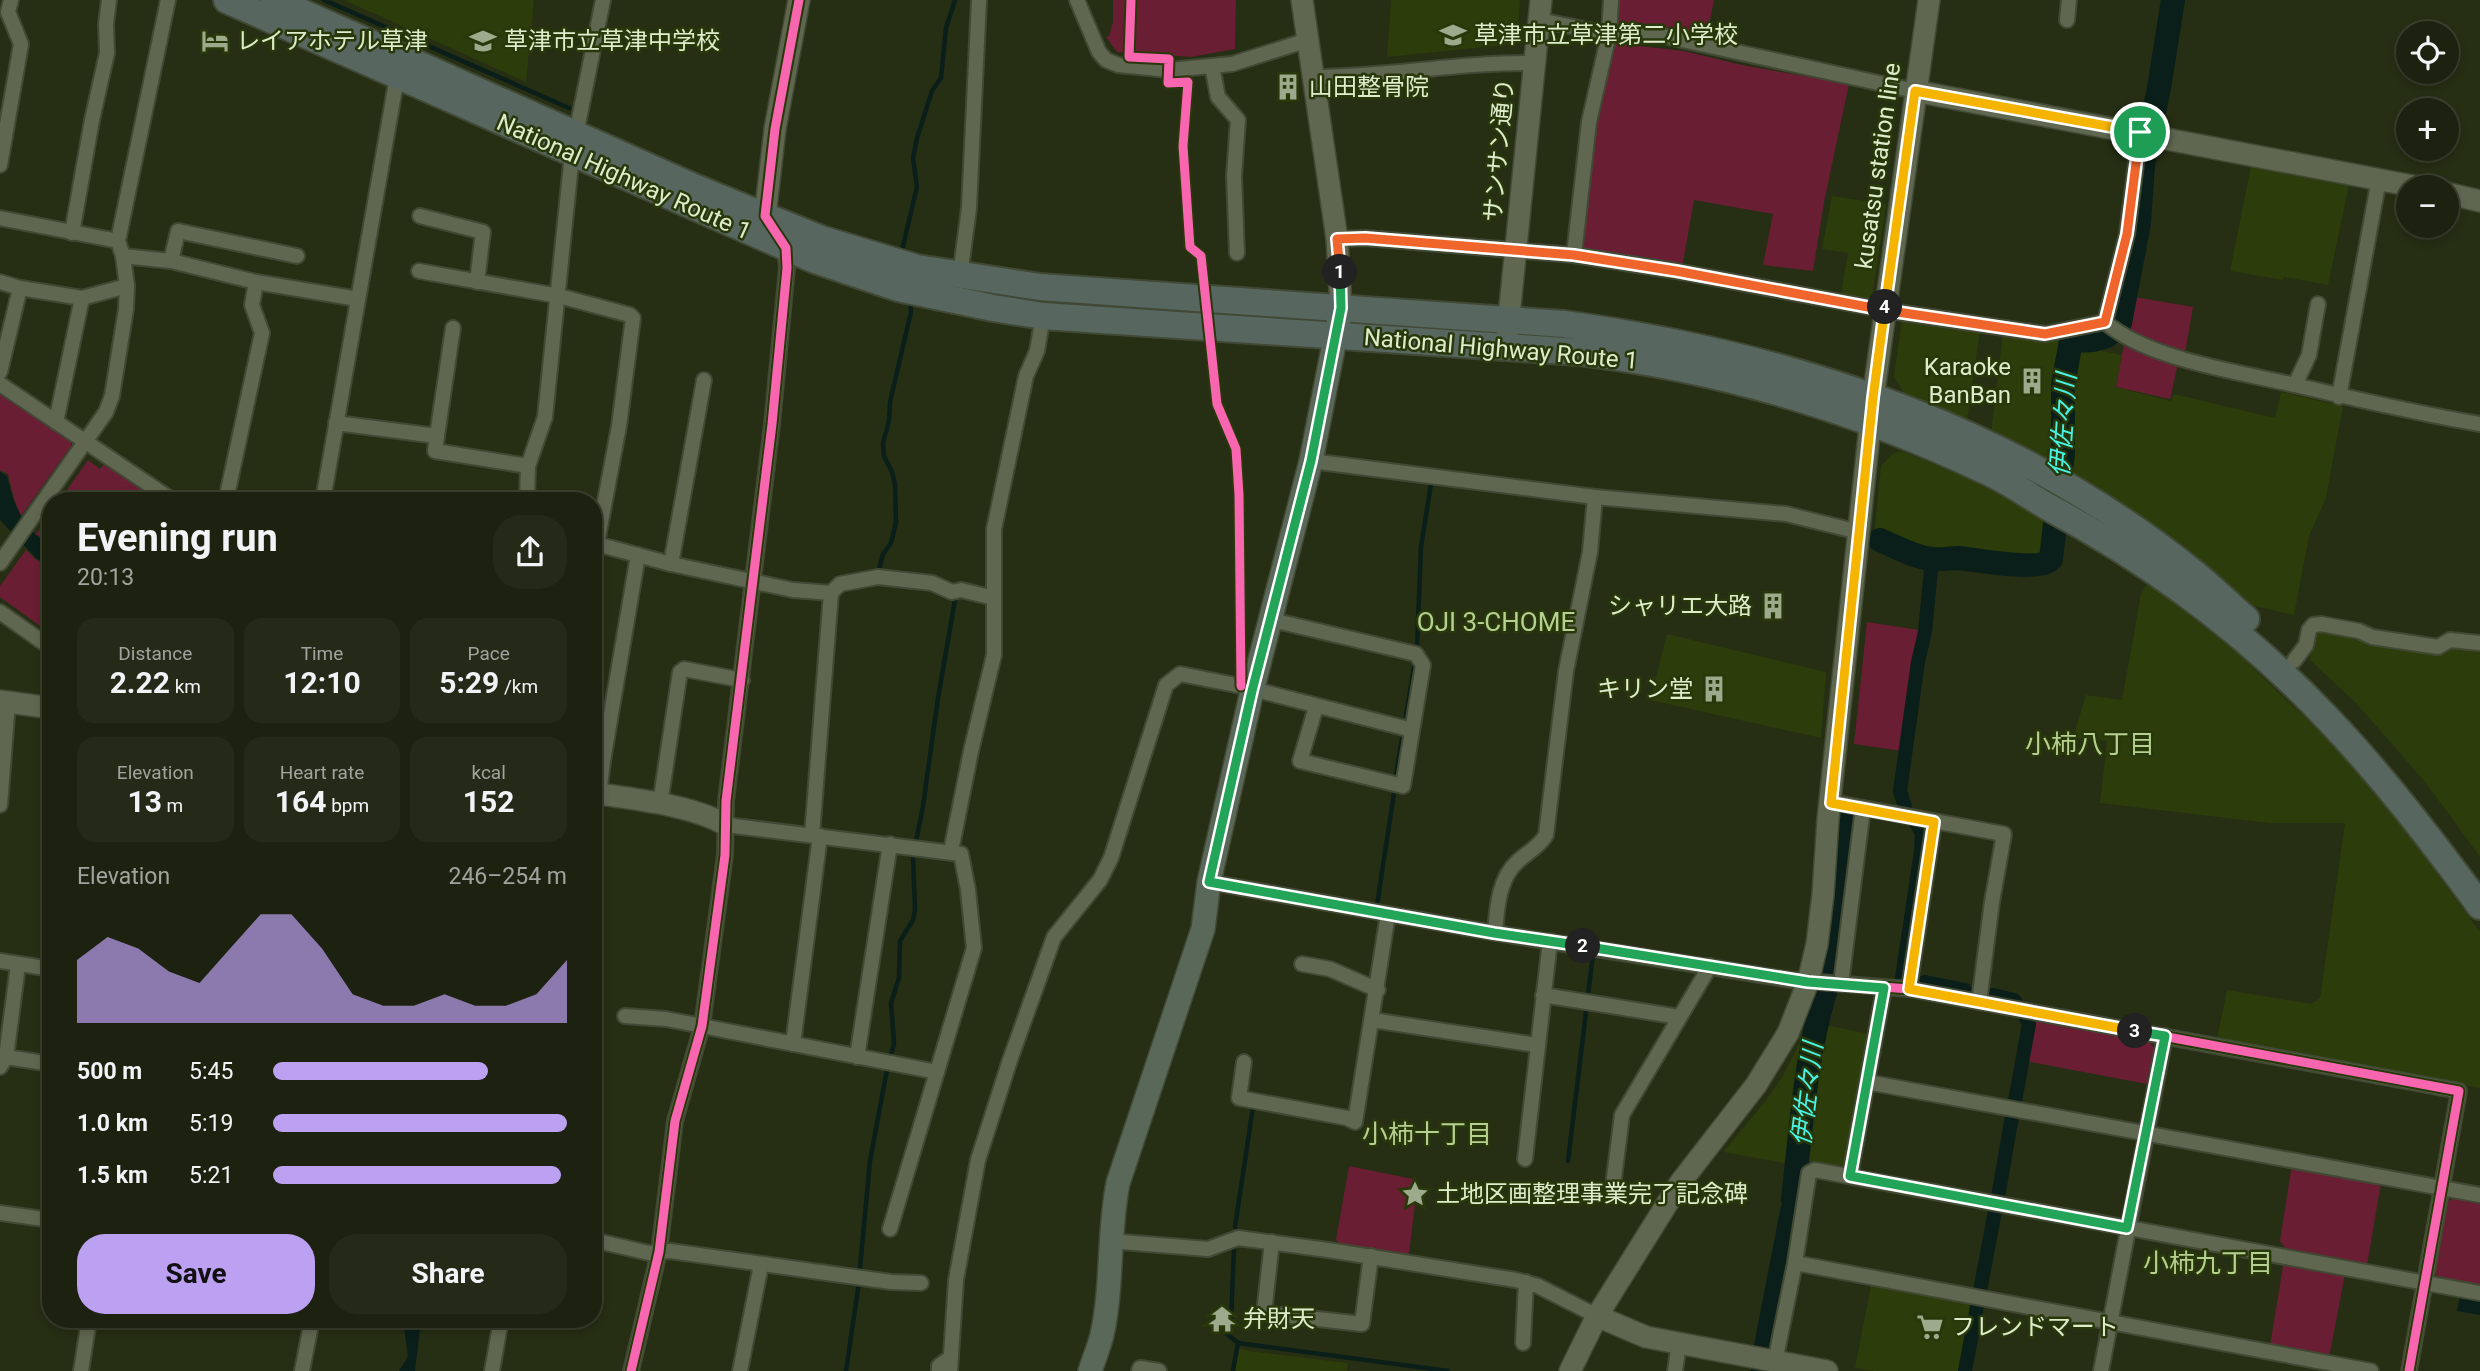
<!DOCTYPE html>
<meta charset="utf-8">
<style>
:root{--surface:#1c220f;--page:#252a18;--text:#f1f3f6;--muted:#a0a49e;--line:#3a3f2f;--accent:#bca0f2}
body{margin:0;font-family:Roboto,"Noto Sans JP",sans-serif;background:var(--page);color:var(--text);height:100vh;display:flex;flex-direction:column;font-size:26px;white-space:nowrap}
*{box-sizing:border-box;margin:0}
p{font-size:23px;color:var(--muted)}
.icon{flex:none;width:38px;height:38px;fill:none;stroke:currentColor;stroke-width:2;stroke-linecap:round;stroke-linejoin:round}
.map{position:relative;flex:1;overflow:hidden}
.side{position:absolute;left:42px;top:492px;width:560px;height:836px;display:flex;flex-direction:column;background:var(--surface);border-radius:28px;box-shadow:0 4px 10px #0003,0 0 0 2px var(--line)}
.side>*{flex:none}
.buttons{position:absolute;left:2396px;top:21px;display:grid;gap:14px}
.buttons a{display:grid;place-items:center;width:63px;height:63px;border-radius:50%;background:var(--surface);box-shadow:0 4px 10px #0003,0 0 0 2px var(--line);font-size:35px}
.pin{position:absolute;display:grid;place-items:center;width:60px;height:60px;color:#fff;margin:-30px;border:4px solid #fff;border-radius:50%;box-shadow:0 2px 7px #0007}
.km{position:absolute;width:35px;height:35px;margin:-18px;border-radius:50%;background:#222;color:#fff;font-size:19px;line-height:35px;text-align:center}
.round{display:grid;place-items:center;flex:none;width:74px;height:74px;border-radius:28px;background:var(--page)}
.head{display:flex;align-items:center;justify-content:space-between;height:119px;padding:0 35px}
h1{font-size:38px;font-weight:700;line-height:52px}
.figures{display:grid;grid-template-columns:repeat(3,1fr);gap:10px;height:119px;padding:7px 35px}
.figures div{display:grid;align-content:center;border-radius:18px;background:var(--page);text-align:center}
.figures b{font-size:30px;font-weight:700}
.figures small{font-size:19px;font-weight:400}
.figures p{font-size:19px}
.chart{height:196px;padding:14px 35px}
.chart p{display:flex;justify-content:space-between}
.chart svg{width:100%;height:126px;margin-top:7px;fill:var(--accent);opacity:.7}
.action{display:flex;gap:14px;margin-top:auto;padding:14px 35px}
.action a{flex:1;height:80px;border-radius:28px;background:var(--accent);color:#111;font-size:28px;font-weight:700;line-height:80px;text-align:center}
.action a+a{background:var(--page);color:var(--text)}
ul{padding:0 35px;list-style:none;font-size:23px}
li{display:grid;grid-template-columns:112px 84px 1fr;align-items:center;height:52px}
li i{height:18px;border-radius:9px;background:var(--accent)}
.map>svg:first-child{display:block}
.built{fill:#2c3c0a}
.green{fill:#691e33}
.water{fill:#0a1f19}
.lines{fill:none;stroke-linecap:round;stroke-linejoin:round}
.stream{stroke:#0a1f19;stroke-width:4.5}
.canal{stroke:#0a1f19;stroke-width:14}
.river{stroke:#0a1f19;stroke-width:24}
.street-casing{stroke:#414934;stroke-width:18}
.secondary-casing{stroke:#414934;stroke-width:24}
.primary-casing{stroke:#414934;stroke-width:26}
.highway-casing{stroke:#414934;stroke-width:30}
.street{stroke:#5f6751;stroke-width:14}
.secondary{stroke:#5f6751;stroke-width:21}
.primary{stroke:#5a685a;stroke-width:23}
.highway{stroke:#576760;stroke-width:26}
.cycleway-casing{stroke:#29380a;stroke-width:13}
.cycleway{stroke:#f766af;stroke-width:9}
.split-1-casing{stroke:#fff;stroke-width:14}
.split-2-casing{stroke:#fff;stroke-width:14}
.split-3-casing{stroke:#fff;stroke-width:14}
.split-4-casing{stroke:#fff;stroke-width:14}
.split-5-casing{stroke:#fff;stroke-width:14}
.split-1{stroke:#f0652b;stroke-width:9}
.split-2{stroke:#22a559;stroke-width:9}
.split-3{stroke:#22a559;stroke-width:9}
.split-4{stroke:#f5b400;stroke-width:9}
.split-5{stroke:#f5b400;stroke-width:9}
.labels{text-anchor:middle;stroke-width:5;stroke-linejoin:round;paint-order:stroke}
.poi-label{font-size:24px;fill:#deeccc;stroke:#29380a;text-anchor:start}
.street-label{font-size:24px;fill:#deeccc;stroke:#29380a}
.water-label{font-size:26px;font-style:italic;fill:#48f3e4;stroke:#29380a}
.neighbourhood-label{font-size:26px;fill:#b6d091;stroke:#29380a}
</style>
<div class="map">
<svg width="2480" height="1371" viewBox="0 0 2480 1371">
<rect width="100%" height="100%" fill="#262e14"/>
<g class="built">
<path d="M345,0H534L526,82L344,0Z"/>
<path d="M1391,0H1520L1517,41L1505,45L1387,57Z"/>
<path d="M2251,166L2349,185L2328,285L2284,277L2283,280L2230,271Z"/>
<path d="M1832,196L1886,204L1871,304L1840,299L1848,253L1822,249Z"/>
<path d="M1902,319L1980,331L1967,421L1904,393L1894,377Z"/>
<path d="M2003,333L2044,340L2068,337L2058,389L2057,467L1991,433Z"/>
<path d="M2074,345L2122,355L2116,387L2171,401L2174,394L2275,418L2281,392L2343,406L2326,498L2309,536L2294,615L2246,604L2103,496L2096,486L2095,490L2065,472L2068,454L2067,391Z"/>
<path d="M1901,451L1965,477L2047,520L2045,559H2000L1961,552L1936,553L1916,550L1882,534L1874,537L1881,466L1892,454Z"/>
<path d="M2148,583L2235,651L2336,747L2380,796L2480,932V1088L2217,1039L2227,990L2311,1004L2320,998L2345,823H2269L2100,803L2107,741L2073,738L2086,695L2122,700L2141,594Z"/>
<path d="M2323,629L2444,654L2454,646L2480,650V857L2426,783L2392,744L2356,703L2310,660L2314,636Z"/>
<path d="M1667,634L1826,672L1821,738L1650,700Z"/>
<path d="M1820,1024L1870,1034L1846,1162L1838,1167L1802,1161Z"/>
<path d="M1804,1035L1807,1036L1790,1164L1723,1152L1764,1103L1782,1077Z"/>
<path d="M1871,1285L1974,1305L1962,1371H1874L1855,1368Z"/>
<path d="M1238,1348L1249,1351L1348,1363L1347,1371H1235Z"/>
</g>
<g class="green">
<path d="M1113,0H1236L1235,49L1191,57L1117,52L1106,37L1109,36L1113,22Z"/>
<path d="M1615,0H1714L1706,39L1657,24L1619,27L1613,21Z"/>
<path d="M1612,43L1684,51L1742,65L1849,84L1824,202L1813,271L1763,265L1773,214L1694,200L1682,268L1579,250L1594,135Z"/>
<path d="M2129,296L2193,307L2185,353L2139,337L2121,328Z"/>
<path d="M2124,344L2178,364L2170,399L2116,387Z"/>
<path d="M0,390L71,440V446L21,516L15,502L8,474L0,470Z"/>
<path d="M88,460L100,469L104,464L160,500H60Z"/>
<path d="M51,514V546L36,534Z"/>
<path d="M26,550L35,559L51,569V634L0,597V586Z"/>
<path d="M1867,622L1919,630L1923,634L1917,658L1903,751L1854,744Z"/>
<path d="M2035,1018L2148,1040L2154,1048L2147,1084L2026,1061Z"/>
<path d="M1349,1166L1418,1180L1409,1253L1403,1256L1342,1247L1336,1240Z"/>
<path d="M2296,1167L2381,1183L2367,1265L2285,1248L2280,1241L2291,1170Z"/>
<path d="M2453,1198L2480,1203V1286L2439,1278L2433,1270L2446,1203Z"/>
<path d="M2284,1260L2345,1274L2329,1358L2270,1346Z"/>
</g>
<g class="water">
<path d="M0,472L7,476C15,510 23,526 51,548V567L36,558L0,520Z"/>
<path d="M2460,1296L2480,1299V1315L2457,1311Z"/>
<path d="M403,1320H421L415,1371H399L408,1356Z"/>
</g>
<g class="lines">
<g class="stream">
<path d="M324,0L569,108"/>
<path d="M902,250L917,187L913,158L917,138L932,91L941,78L946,28L955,0"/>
<path d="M882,571L879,570L883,554L891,543L896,522L895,484L892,472L884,456L883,443L889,421L890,402L911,312L910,301"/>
<path d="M1417,647L1421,547L1432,477"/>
<path d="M1406,716L1414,667"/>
<path d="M1396,774L1402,739"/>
<path d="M1377,905L1394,793"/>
<path d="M1568,1161L1593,954"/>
<path d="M1235,1227L1253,1107"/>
<path d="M1234,1248L1231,1321L1227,1334L1238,1343"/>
<path d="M846,1371L858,1289L870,1161L886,1075L894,1043L891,1003L899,978L900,941L913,920L915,910L913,857L923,806L938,698L956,594"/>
<path d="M1233,1371L1238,1343L1448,1371"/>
</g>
<g class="canal">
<path d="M1905,807L1900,791L1918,662L1925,632L1932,559"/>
<path d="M1902,978L1921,851L1922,833L1916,823"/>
<path d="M1925,982L1965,990"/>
<path d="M1993,995L2014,1000L2016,1003"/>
<path d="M2015,1101L2029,1024L2026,1018"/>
<path d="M1998,1197L2012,1116"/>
<path d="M1980,1291L1995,1211"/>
<path d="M1763,1370L1767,1371"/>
<path d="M1965,1371L1977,1306"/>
</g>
<g class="river">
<path d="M1880,540C1897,547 1913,557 1932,559C1940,560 1950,558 1959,558C1978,560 2040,572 2051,559L2063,453V385L2071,341L2093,340L2107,336L2120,323L2139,223L2143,165L2159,88L2173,0"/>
<path d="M1828,975L1837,921L1848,810"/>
<path d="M1793,1200C1801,1129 1805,1058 1826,989"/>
<path d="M1766,1346L1792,1212"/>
<path d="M1763,1371V1370"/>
</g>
<g class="street-casing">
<g id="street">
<path d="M1077,0L1099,52L1106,60L1118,65L1169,70L1232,64L1308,40"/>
<path d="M1539,20L1609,34L1664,36L1915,91"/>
<path d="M2067,20L2069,0"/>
<path d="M1212,66L1218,97L1238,120L1234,176L1237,253"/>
<path d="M1313,77C1387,77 1460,62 1533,63"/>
<path d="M0,165L21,44L8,12L11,0"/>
<path d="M420,216L483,232L477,282"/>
<path d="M0,218L118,241"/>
<path d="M72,233L92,120L107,53L106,24L109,0"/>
<path d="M1337,239L1365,238L1574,255L1676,271L1884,310L2045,334L2105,322"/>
<path d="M1574,255L1589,122L1609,34L1611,0"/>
<path d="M123,256L171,261L256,282L358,299"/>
<path d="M171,261L178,231L297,256"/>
<path d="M419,271L559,296L630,315L633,318L619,426L597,543"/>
<path d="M960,276L969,208L979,0"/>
<path d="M0,282L20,288L82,298L127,286"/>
<path d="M2105,322C2146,358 2232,371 2286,383C2351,398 2414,413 2480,424"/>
<path d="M2105,322L2127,234L2140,132"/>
<path d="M0,372L20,288"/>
<path d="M0,384L172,500"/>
<path d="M2295,385L2309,355L2318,304"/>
<path d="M2339,397L2379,179"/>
<path d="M56,422L82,298"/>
<path d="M336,423L437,436L435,451L528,466"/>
<path d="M437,436L453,328"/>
<path d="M1311,461L1595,497L1786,514L1859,532"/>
<path d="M226,500L262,333L252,305L256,282"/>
<path d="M323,500L398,71"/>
<path d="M527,500L528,466L545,417L572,154L603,0"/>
<path d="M593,543L671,564L793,590L831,593L840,584L878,577L932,583L952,592L961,590L994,598"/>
<path d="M0,563L106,412L112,396L126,309L127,286L123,256L118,241L168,0"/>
<path d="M671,564L704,380"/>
<path d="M0,612L51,648"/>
<path d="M1272,620L1416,654L1423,665L1403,786L1300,761L1316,707"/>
<path d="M2294,661L2306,645L2309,630L2313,625L2321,624L2359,631L2372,637L2438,647L2450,640L2480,643"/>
<path d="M599,794L603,761L638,555"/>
<path d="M1831,802L2004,834L1992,902L1979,1002"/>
<path d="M660,804L680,672L684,669L742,680"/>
<path d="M0,805L8,702"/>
<path d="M726,825L961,854L968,890L974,948L890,1229"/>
<path d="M812,835L831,593"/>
<path d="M951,851L971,751L994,655V529L1026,376L1037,351L1043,316"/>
<path d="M1209,882L1495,933L1792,980L1909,989L2459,1091L2409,1371"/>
<path d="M1495,933C1497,909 1498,879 1518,861C1528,852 1539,847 1546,835L1566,671L1590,552L1595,497"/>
<path d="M0,961L51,969"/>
<path d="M1302,964L1330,969L1378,990"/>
<path d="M1841,984L1863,808"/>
<path d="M1909,989L1934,822"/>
<path d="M1543,995L1679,1017"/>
<path d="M625,1016L666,1019L702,1026L937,1072"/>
<path d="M1372,1020L1537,1045"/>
<path d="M793,1044L820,836"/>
<path d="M6,1057L18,965"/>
<path d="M857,1057L890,844"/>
<path d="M1244,1062L1239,1098L1347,1118L1355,1122L1388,914"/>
<path d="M0,1067L6,1057L51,1064"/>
<path d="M1867,1082L2480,1195"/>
<path d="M1525,1159L1550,941"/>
<path d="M1850,1176L1884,988"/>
<path d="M1614,1178L1622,1115L1710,966"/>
<path d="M0,1213L51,1220"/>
<path d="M593,1240L649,1253L670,1251L891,1282L921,1283"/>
<path d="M1110,1241L1208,1249L1238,1238L1328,1250L1516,1280L1538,1286L1597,1316"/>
<path d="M1272,1242L1264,1313L1362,1324L1371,1256"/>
<path d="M1795,1263L2371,1371"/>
<path d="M1523,1343L1526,1282"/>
<path d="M1775,1362L1795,1263L1809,1173L1815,1170L2480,1293"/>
<path d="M81,1371L89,1320"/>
<path d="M302,1371L312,1320"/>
<path d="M492,1371L501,1320"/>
<path d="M631,1371L659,1252L675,1121L702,1026L725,855L726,801L772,424L787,268L785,246"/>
<path d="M740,1371L761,1265"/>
<path d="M939,1371V1366L951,1357"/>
<path d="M950,1371L956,1280L978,1160L1010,1060L1054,937L1100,880L1111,858L1166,685L1180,674L1241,686L1412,730"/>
<path d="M1139,1371L1140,1368L1159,1371"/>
<path d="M1675,1371L1679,1343"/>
<path d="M2101,1371L2165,1036"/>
</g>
</g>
<g class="secondary-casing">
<g id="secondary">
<path d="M1302,0L1337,239L1341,308"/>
<path d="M1915,91L2418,187"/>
<path d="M2446,193L2480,201"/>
<path d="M765,216L775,129L799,0"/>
<path d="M1507,336L1541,0"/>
<path d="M0,701L51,708"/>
<path d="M593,793C633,799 692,805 726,825"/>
<path d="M1597,1316L1646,1337L1827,1371"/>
<path d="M1570,1371L1597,1316L1680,1183L1756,1085L1788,1033L1808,982L1817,944L1823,894L1828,819L1873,398L1929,0"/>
</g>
</g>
<g class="primary-casing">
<path id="primary" d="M1090,1371C1094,1359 1099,1347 1102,1335C1113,1285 1108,1233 1118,1183L1203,929L1209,882L1252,691L1311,461L1341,308"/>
</g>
<g class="highway-casing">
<g id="highway">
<path d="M227,0L815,260L898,288L993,308L1043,316L1580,352C1721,369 1860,411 1988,472C2010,482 2029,496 2050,508C2152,563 2248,634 2328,719C2384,778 2432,841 2480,906"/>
<path d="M274,0L696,188L821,239L917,268L1040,287L1564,324C1791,355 2013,427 2194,573C2212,587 2228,604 2246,619"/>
</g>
</g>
<use href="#street" class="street"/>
<use href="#secondary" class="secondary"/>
<use href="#primary" class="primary"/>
<use href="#highway" class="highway"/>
<g class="cycleway-casing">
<g id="cycleway">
<path d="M1131,0L1129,57L1169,59L1168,83L1188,82L1183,146L1190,247L1201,256L1217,404L1236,449L1239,495L1241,686"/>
<path d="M1209,882L1495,933L1792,980L1909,989L2459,1091L2409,1371"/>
<path d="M631,1371L659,1252L675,1121L702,1026L725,855L726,801L772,424L787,268L786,248L765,216L775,129L799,0"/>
</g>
</g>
<use href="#cycleway" class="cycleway"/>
</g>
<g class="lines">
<g class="split-1-casing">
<path id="split-1" d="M1340,272L1337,239L1365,238L1574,255L1676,271L1884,310L2045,334L2105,322L2127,234L2140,132"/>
</g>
<g class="split-2-casing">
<path id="split-2" d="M1340,272L1341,308L1311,461L1252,691L1209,882L1494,933L1583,946"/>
</g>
<g class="split-3-casing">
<path id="split-3" d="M1583,946L1808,982L1884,988L1850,1176L2127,1228L2165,1036L2135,1031"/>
</g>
<g class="split-4-casing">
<path id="split-4" d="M1885,307L1873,398L1831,803L1934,822L1909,989L2135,1031"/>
</g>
<g class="split-5-casing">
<path id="split-5" d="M1885,307L1915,91L2140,132"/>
</g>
<use href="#split-1" class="split-1"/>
<use href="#split-2" class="split-2"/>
<use href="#split-3" class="split-3"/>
<use href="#split-4" class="split-4"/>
<use href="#split-5" class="split-5"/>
</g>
<defs>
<g id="school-bare" transform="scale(2.1)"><path d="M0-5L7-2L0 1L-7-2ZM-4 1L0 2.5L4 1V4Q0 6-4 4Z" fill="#9eaa8c" stroke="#29380a" stroke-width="2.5" paint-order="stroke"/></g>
<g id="hotel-bare" transform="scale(2.1)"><path d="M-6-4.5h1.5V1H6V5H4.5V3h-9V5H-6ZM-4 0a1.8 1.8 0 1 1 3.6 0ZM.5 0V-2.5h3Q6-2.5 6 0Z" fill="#9eaa8c" stroke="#29380a" stroke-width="2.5" paint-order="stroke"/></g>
<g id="building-bare" transform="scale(2.1)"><path d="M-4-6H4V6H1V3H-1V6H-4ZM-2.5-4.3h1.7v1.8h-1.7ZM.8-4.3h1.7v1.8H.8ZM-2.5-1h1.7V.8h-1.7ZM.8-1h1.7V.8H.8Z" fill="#9eaa8c" stroke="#29380a" stroke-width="2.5" paint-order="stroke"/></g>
<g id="sight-bare" transform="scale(2.1)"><path d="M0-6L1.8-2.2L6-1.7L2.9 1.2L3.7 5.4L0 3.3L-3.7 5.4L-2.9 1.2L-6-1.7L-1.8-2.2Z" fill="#9eaa8c" stroke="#29380a" stroke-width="2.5" paint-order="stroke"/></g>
<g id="temple-bare" transform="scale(2.1)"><path d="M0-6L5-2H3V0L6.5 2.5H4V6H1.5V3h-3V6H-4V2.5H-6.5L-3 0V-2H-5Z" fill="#9eaa8c" stroke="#29380a" stroke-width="2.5" paint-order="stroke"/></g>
<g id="supermarket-bare" transform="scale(2.1)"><path d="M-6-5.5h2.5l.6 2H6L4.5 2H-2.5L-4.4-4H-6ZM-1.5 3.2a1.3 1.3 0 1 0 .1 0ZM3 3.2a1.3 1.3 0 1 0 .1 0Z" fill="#9eaa8c" stroke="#29380a" stroke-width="2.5" paint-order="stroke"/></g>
</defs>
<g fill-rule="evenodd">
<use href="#school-bare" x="1453" y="35"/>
<use href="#hotel-bare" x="215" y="41"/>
<use href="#school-bare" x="483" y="41"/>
<use href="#building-bare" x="1288" y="87"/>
<use href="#building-bare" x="2032" y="381"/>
<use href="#building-bare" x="1773" y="606"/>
<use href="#building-bare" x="1714" y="689"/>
<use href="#sight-bare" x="1415" y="1194"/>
<use href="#temple-bare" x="1222" y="1319"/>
<use href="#supermarket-bare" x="1930" y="1327"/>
</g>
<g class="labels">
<g class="poi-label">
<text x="1474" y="43">草津市立草津第二小学校</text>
<text x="236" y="49">レイアホテル草津</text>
<text x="504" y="49">草津市立草津中学校</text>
<text x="1309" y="95">山田整骨院</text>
<text x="2011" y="375" text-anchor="end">Karaoke<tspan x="2011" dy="28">BanBan</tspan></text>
<text x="1752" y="614" text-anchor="end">シャリエ大路</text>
<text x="1693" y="697" text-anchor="end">キリン堂</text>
<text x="1436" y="1202">土地区画整理事業完了記念碑</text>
<text x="1243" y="1327">弁財天</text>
<text x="1951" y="1335">フレンドマート</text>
</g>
<g class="street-label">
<text transform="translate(1499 150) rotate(-85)" y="8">サンサン通り</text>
<text transform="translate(1878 166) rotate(-82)" y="8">kusatsu station line</text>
<text transform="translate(624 177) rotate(24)" y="8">National Highway Route 1</text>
<text transform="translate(1501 349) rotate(5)" y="8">National Highway Route 1</text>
</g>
<g class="water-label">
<text transform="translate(2063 425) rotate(-86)" y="9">伊佐々川</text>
<text transform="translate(1807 1094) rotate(-83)" y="9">伊佐々川</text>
</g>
<g class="neighbourhood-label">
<text x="1496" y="631">OJI 3-CHOME</text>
<text x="2090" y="753">小柿八丁目</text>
<text x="1427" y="1143">小柿十丁目</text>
<text x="2208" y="1272">小柿九丁目</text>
</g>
</g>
</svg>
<div class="buttons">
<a><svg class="icon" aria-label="locate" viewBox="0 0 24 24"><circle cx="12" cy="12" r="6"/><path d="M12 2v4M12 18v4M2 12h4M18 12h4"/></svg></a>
<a>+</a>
<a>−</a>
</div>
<div class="pin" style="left:2140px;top:132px;background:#1e9e55"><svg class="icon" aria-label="arrive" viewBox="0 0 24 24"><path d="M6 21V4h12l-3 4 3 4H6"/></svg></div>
<b class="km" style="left:1340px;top:272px">1</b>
<b class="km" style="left:1583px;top:946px">2</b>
<b class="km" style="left:2135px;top:1031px">3</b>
<b class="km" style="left:1885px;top:307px">4</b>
<section class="side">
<div class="head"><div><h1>Evening run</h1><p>20:13</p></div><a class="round"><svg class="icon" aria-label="share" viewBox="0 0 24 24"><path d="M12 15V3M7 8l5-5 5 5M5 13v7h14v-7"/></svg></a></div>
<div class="figures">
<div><p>Distance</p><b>2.22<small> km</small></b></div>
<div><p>Time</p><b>12:10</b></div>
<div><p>Pace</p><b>5:29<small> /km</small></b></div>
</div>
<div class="figures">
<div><p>Elevation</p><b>13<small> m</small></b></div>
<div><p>Heart rate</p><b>164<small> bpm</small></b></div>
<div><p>kcal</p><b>152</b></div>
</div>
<div class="chart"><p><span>Elevation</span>246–254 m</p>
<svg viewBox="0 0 160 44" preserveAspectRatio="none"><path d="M0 44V22L10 14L20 18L30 26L40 30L50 18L60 6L70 6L80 18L90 34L100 38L110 38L120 34L130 38L140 38L150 34L160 22V44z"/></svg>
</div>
<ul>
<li><b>500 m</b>5:45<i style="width:73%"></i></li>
<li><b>1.0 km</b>5:19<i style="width:100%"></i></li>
<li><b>1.5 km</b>5:21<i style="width:98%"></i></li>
</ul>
<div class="action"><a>Save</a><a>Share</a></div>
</section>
</div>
